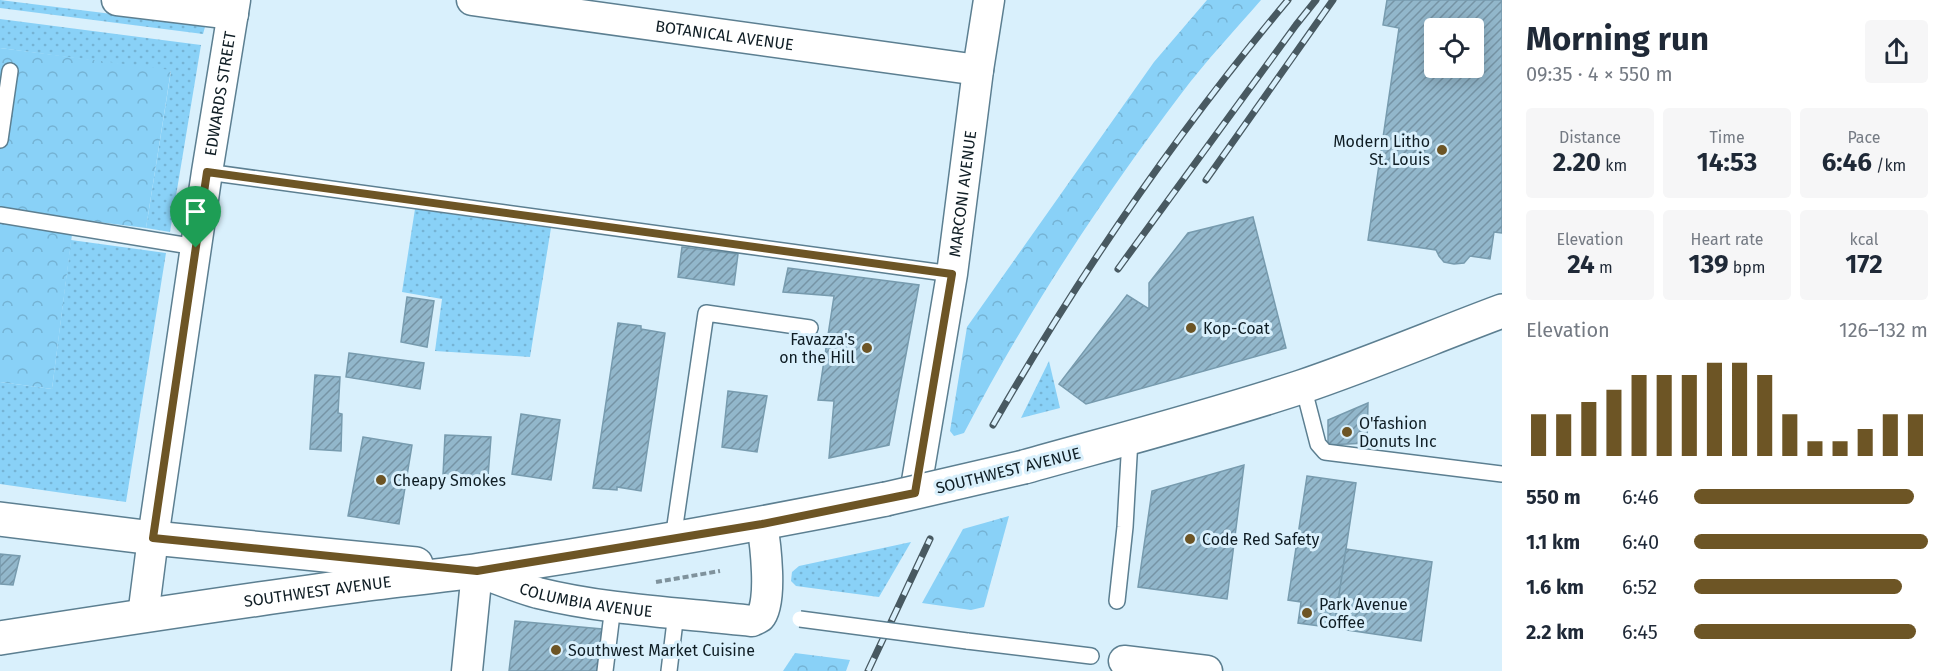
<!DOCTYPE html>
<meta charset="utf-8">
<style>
:root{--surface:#fff;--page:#f6f6f7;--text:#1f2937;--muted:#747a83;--accent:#6d5525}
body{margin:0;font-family:"Fira Sans",sans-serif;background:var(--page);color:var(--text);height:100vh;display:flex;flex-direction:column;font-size:22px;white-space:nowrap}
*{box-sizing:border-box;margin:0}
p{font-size:20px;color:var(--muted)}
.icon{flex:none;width:33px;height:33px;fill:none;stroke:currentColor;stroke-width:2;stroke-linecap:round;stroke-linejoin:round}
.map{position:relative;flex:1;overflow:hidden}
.side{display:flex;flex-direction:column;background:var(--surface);width:450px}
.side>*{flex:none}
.fabs{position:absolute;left:1424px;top:18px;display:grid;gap:12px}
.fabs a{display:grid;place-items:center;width:60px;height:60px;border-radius:6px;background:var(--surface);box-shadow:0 3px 15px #0003;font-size:30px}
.pin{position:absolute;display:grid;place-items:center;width:51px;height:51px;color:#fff;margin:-62px -26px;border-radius:50% 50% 50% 0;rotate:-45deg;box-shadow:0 0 6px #0007}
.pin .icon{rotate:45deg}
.round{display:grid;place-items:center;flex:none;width:63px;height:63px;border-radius:6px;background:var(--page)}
.headline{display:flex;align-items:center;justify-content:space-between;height:102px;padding:0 24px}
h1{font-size:33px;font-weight:700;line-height:45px}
.metrics{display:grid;grid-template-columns:repeat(3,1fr);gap:9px;height:102px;padding:6px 24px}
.metrics div{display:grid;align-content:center;border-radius:6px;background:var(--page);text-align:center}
.metrics b{font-size:26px;font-weight:700}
.metrics small{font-size:16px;font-weight:400}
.metrics p{font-size:16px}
.chart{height:168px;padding:12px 24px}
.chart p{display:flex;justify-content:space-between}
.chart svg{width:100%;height:108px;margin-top:6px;stroke:var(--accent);stroke-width:6}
ul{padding:0 24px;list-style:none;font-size:20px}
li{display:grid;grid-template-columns:96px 72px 1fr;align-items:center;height:45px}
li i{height:15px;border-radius:8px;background:var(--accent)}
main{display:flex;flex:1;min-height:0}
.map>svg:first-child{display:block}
.grass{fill:url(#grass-dots)}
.forest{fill:url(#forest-crowns)}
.building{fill:url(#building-hatch);stroke:#779bae;stroke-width:1.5;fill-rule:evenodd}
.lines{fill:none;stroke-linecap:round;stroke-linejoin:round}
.lane-casing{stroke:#5c7f91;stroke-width:18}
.street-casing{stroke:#5c7f91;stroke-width:33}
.secondary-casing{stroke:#5c7f91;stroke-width:36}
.path{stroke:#7f929c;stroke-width:4;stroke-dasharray:6 3;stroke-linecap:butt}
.lane{stroke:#fff;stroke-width:15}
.street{stroke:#fff;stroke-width:30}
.secondary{stroke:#fff;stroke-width:33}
.rail-casing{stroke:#485961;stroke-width:7}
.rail{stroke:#d9f0fc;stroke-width:4.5;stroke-dasharray:14;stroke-linecap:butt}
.lane-bridge-casing{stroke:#5c7f91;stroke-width:18;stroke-linecap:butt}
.secondary-bridge-casing{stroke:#5c7f91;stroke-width:36;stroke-linecap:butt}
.lane-bridge{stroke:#fff;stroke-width:15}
.secondary-bridge{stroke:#fff;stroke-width:33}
.route-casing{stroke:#fff;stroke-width:12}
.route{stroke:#6d5525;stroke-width:8}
.poi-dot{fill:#6d5525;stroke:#d9f0fc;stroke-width:2}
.labels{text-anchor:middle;stroke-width:6;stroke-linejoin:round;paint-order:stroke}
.street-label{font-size:16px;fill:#0f1d24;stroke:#d9f0fc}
.poi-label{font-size:16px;fill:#0f1d24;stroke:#d9f0fc;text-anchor:start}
</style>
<main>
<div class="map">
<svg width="1502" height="671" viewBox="0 0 1502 671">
<defs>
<pattern id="grass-dots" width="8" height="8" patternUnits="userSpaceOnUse" patternTransform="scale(1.5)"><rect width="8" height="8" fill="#89d1f7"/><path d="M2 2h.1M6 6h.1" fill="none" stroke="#75b3d4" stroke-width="1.8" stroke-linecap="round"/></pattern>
<pattern id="forest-crowns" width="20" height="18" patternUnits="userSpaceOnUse" patternTransform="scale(1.5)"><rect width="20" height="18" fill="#89d1f7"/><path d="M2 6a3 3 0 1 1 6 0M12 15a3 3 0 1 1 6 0" fill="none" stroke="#75b3d4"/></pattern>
<pattern id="building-hatch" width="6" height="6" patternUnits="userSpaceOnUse" patternTransform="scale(1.5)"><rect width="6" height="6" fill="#92b7cb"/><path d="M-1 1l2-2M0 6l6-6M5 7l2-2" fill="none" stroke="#7694a5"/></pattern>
</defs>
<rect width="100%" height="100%" fill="#d9f0fc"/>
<g class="grass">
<path d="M0,0L200,25L205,27L203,34L0,8Z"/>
<path d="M0,19L201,45L170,232L146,228L171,71L0,48Z"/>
<path d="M415,209L551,228L530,357L435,351L442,299L402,292Z"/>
<path d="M71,240L166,253L126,502L0,484V382L52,389Z"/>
<path d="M1049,361L1060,408L1021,418Z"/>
<path d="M911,542L879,597L796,586L791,581L792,572L799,566Z"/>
</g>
<g class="forest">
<path d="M1207,0H1261C1234,31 1205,62 1181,94C1100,201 1026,314 964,433L954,436L950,431L967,327L1154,62Z"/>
<path d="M0,48L171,70L146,228L74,219L52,389L0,382Z"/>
<path d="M1009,516L984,607L971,610L922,603L963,529Z"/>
<path d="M795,653L850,660L846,671H783Z"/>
</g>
<g class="building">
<path d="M1387,0H1502V233L1494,232L1490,259L1470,256L1464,263L1454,264L1444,262L1439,256L1436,250L1368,240L1399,28L1383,25ZM1434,28H1473V68H1434Z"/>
<path d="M1253,217L1286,348L1086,404L1059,384L1127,295L1149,309V283L1188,233Z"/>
<path d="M682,247L738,254L734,285L678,277Z"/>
<path d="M788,268L919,285L889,445L829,458L834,401L818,400L834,296L783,292Z"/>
<path d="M407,297L434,301L427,347L401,342Z"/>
<path d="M618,323L641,326V329L665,333L641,491L617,487V490L593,488Z"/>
<path d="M349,353L424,363L420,389L346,377Z"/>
<path d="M315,375L340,377L338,413L342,414L341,451L310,449Z"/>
<path d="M728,391L767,396L757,452L722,447Z"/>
<path d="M1368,403L1367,443L1328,445V420Z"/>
<path d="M521,414L560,420L551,480L512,474Z"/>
<path d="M445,435L491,437L488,477L443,475Z"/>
<path d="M363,437L412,445L399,524L348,516Z"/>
<path d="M1244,465L1227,599L1138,587L1152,491Z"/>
<path d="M1307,476L1356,483L1334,628L1298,623L1301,602L1288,600Z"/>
<path d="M1346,549L1432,562L1421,641L1334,628Z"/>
<path d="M0,554L20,556L13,585L0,584Z"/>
<path d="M515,621L602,629L597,671H509Z"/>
</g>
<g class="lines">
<g class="lane-casing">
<g id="lane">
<path d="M0,140L10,71"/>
<path d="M207,172L952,274"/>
<path d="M0,215L196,247"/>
<path d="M1303,386L1318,444L1325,452L1502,474"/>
<path d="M673,539L706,313L810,328"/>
<path d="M1117,601L1125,527L1130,439"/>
<path d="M967,641L1091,656"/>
<path d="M605,671L613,606"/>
<path d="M669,671L676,613"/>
</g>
</g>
<g class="street-casing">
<g id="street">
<path d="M117,0L233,14"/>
<path id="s1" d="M472,0L978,70"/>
<path id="s2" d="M915,493L952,274L978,70L989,0"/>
<path id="s3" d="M143,616L153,538L207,172L235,0"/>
<path d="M1124,661L1207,671"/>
<path id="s4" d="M467,671L477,571C497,579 517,587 538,593C607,610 681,613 752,621C754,620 759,618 760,617C773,603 765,541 762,524"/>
</g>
</g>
<g class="secondary-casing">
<g id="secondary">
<path d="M1024,467C1117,441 1210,417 1301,387C1369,364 1435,336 1502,311"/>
<path d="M0,519L153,538L416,564"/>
<path id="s5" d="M0,638C122,619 245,600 368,584C405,579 443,576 480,570C616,550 751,526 886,499"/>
</g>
</g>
<path class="path" d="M656,582L720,571"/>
<use href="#lane" class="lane"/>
<use href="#street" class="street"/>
<use href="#secondary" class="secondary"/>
<g class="rail-casing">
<g id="rail">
<path d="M1206,180L1333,0"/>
<path d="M1118,269L1296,25L1316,0"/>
<path d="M993,425C1079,275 1177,132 1288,0"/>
<path d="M868,671L930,539"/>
</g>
</g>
<use href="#rail" class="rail"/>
<g class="lane-bridge-casing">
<path id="lane-bridge" d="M800,619L967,641"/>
</g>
<g class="secondary-bridge-casing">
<path id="secondary-bridge" d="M886,499L1024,467"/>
</g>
<use href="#lane-bridge" class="lane-bridge"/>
<use href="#secondary-bridge" class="secondary-bridge"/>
</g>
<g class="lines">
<g class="route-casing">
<path id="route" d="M207,172L952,274L915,493L762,524L477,571L153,538Z"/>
</g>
<use href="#route" class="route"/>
</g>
<g class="poi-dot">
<circle cx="1442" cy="150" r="6"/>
<circle cx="1191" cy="328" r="6"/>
<circle cx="867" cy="348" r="6"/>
<circle cx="1347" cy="432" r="6"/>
<circle cx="381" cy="480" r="6"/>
<circle cx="1190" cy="539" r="6"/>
<circle cx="1307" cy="613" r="6"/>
<circle cx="556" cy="650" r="6"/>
</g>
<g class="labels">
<g class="street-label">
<text dy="6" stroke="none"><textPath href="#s1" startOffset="255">BOTANICAL AVENUE</textPath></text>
<text dy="6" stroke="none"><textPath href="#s3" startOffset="528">EDWARDS STREET</textPath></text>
<text dy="6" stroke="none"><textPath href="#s2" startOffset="303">MARCONI AVENUE</textPath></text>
<text transform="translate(1008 470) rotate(-14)" y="6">SOUTHWEST AVENUE</text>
<text dy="6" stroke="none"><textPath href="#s5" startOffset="321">SOUTHWEST AVENUE</textPath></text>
<text dy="6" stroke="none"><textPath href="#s4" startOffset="214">COLUMBIA AVENUE</textPath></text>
</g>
<g class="poi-label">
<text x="1430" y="147" text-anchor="end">Modern Litho<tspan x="1430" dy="18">St. Louis</tspan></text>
<text x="1203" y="334">Kop-Coat</text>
<text x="855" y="345" text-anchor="end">Favazza's<tspan x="855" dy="18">on the Hill</tspan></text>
<text x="1359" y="429">O'fashion<tspan x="1359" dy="18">Donuts Inc</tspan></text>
<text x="393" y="486">Cheapy Smokes</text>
<text x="1202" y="545">Code Red Safety</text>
<text x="1319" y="610">Park Avenue<tspan x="1319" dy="18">Coffee</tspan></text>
<text x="568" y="656">Southwest Market Cuisine</text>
</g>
</g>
</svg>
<div class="fabs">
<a><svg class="icon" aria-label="locate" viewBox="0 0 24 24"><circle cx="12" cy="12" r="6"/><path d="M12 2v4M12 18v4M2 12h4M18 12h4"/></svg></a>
</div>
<div class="pin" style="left:196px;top:248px;background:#1e9e55"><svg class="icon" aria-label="arrive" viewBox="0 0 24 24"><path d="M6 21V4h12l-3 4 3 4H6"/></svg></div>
</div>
<section class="side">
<div class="headline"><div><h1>Morning run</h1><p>09:35 · 4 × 550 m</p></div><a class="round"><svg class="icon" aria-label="share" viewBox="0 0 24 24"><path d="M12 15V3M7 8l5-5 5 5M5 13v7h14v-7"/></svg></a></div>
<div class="metrics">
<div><p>Distance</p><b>2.20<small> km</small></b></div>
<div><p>Time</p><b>14:53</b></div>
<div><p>Pace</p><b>6:46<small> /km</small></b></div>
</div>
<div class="metrics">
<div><p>Elevation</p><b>24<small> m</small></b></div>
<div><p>Heart rate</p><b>139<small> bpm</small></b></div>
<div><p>kcal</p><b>172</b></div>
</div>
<div class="chart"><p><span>Elevation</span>126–132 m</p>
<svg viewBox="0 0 160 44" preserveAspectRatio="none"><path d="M5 44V27M15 44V27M25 44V22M35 44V17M45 44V11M55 44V11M65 44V11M75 44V6M85 44V6M95 44V11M105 44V27M115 44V38M125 44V38M135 44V33M145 44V27M155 44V27"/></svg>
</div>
<ul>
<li><b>550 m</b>6:46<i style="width:94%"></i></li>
<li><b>1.1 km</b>6:40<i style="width:100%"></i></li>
<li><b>1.6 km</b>6:52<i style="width:89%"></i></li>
<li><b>2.2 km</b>6:45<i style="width:95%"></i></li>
</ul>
</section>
</main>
